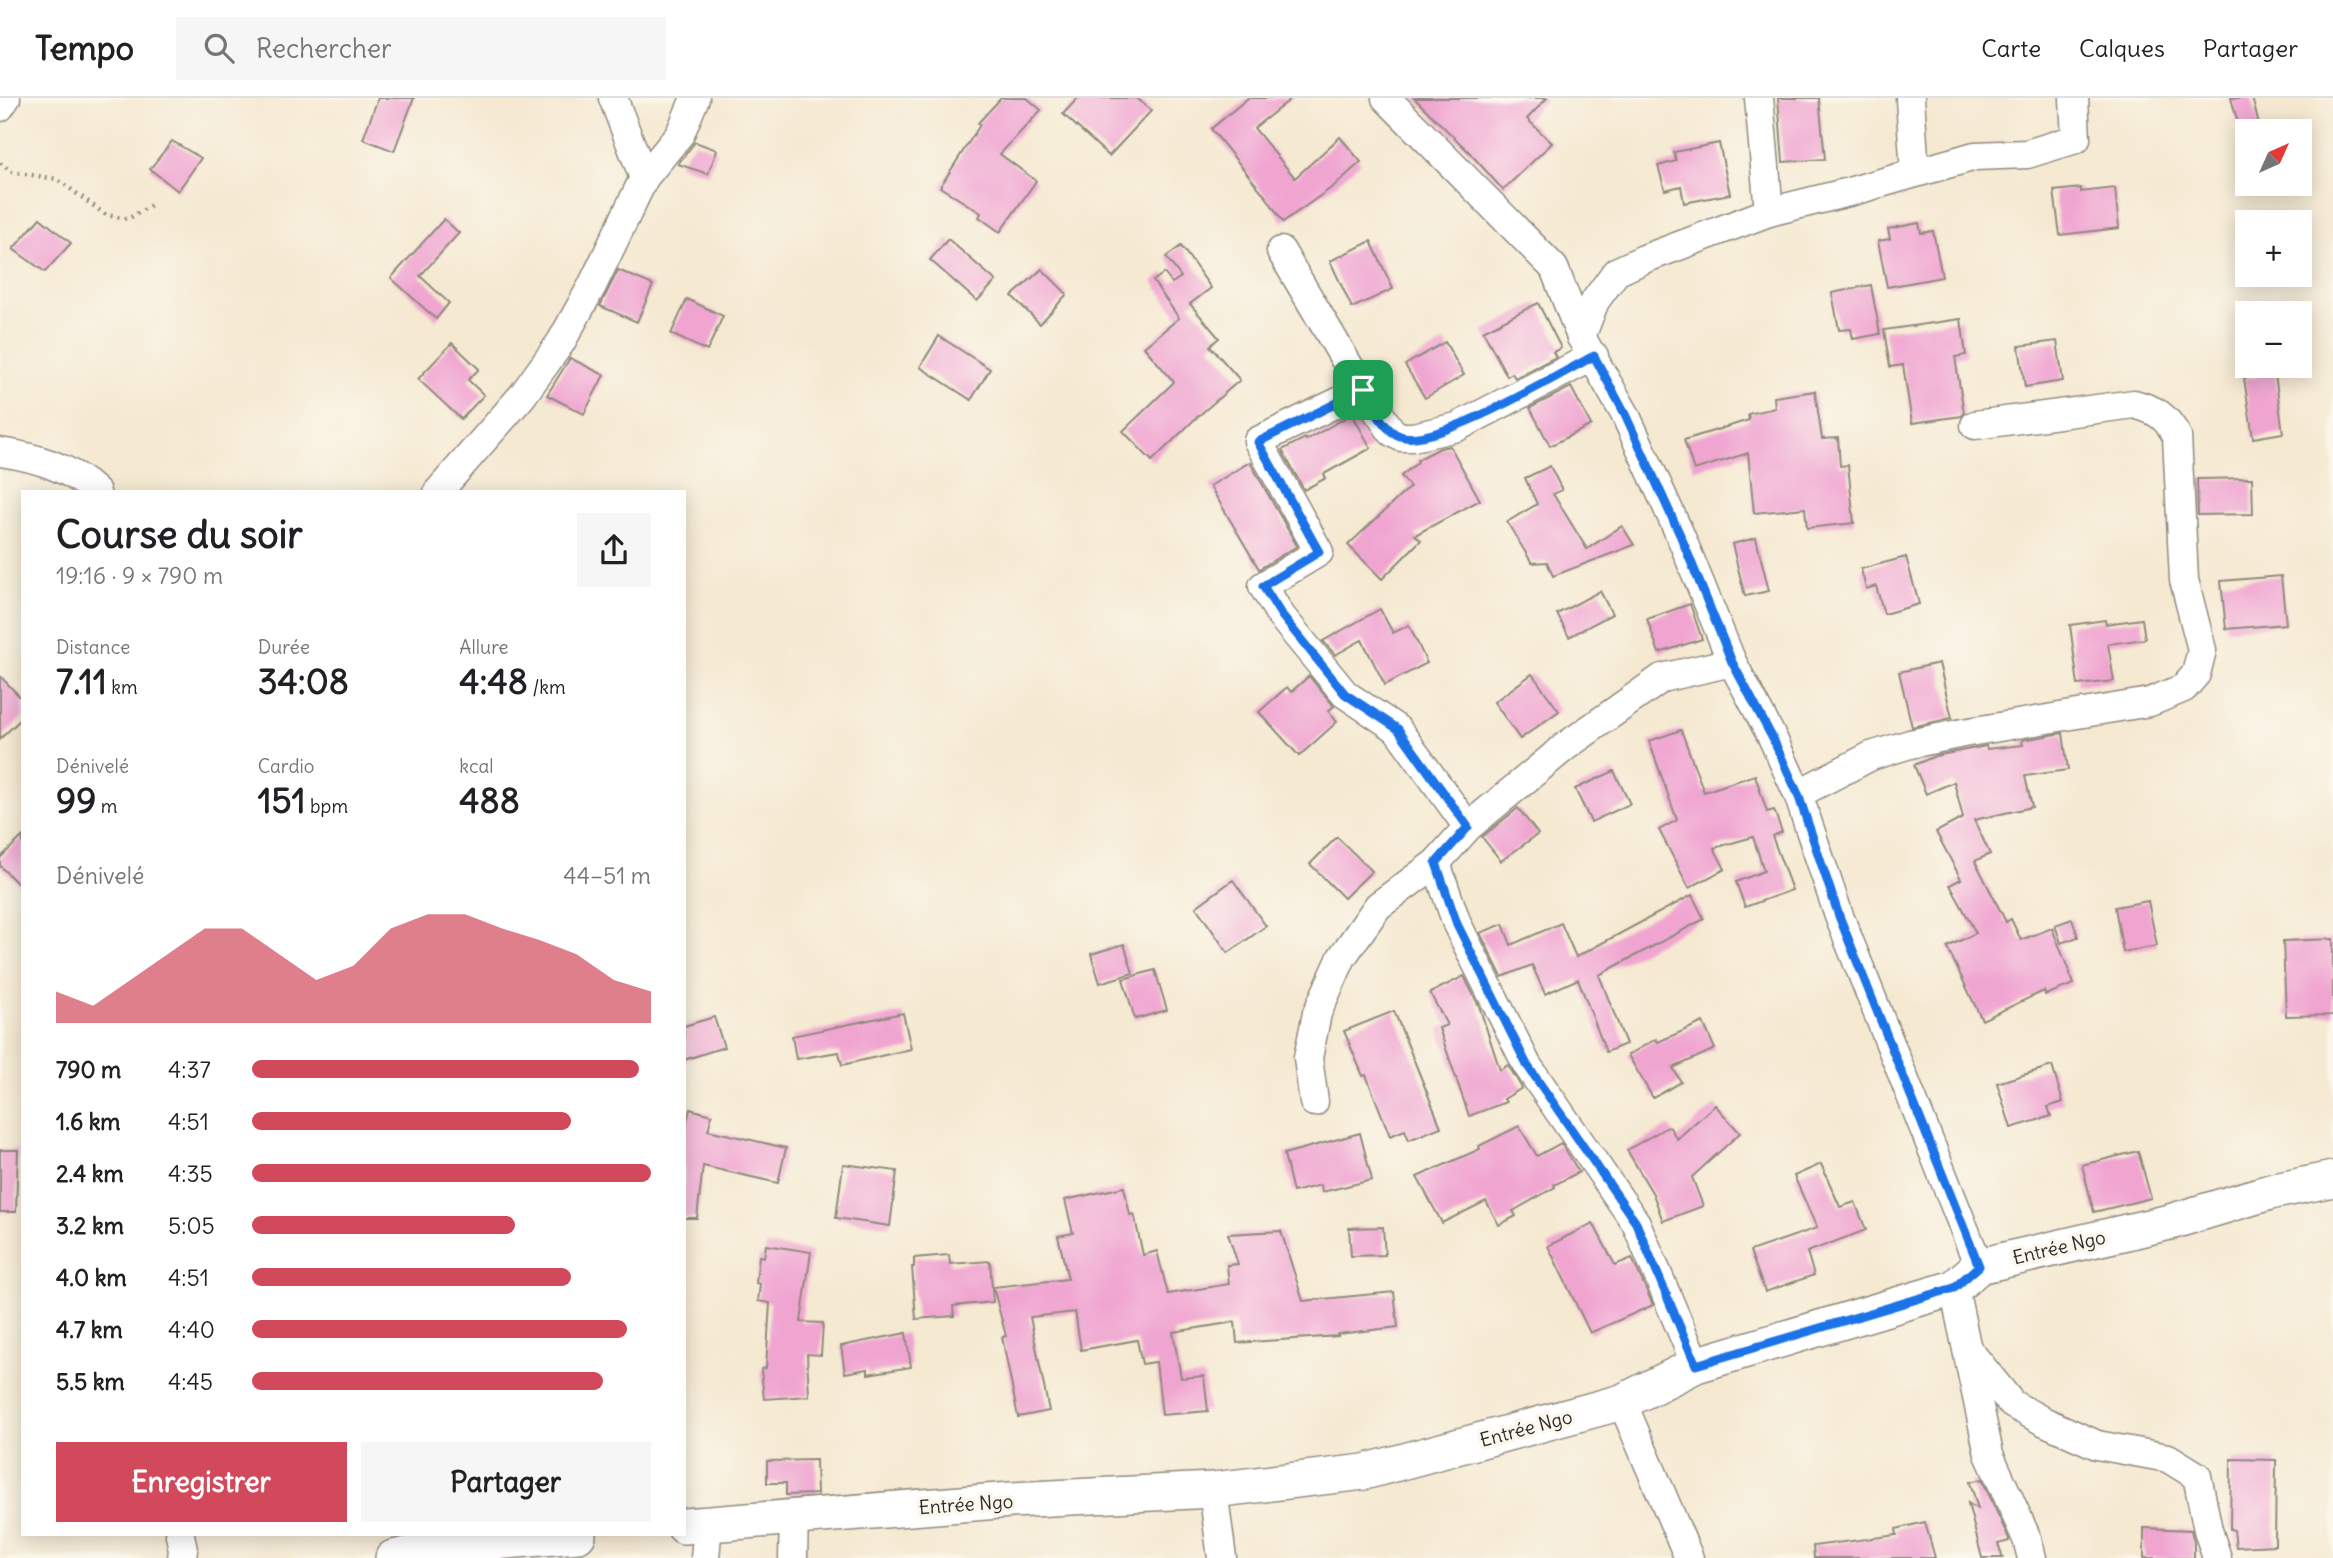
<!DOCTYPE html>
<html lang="fr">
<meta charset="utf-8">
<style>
:root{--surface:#fff;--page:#f6f6f6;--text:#202124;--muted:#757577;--line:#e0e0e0;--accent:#d1495b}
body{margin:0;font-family:Delius,sans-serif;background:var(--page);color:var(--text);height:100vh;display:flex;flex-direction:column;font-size:26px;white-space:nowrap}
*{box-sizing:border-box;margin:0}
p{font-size:23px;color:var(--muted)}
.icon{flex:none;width:38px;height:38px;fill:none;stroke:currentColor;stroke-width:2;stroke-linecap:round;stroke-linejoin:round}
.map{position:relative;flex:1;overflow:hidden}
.sheet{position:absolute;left:21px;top:392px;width:665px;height:1046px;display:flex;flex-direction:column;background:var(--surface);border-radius:0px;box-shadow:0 4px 18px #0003}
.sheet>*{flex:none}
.needle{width:46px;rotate:45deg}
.tools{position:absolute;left:2235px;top:21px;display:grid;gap:14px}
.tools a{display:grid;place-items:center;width:77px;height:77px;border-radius:0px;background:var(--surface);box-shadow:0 4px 18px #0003;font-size:35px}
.pin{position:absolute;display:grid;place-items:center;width:60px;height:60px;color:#fff;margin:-30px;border-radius:14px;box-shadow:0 4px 10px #0006}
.round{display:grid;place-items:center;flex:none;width:74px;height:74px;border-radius:0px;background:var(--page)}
.head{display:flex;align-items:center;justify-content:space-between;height:119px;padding:0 35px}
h1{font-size:38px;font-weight:700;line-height:52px}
.stats{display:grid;grid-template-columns:repeat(3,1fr);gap:10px;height:119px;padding:7px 35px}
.stats div{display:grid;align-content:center}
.stats b{font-size:35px;font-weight:700}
.stats small{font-size:19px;font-weight:400}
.stats p{font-size:19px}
.chart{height:196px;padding:14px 35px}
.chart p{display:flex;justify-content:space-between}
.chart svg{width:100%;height:126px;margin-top:7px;fill:var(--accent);opacity:.7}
.button{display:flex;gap:14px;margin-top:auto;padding:14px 35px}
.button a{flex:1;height:80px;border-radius:0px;background:var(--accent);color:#fff;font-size:28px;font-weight:700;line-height:80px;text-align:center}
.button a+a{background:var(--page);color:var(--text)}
ul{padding:0 35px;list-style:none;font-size:23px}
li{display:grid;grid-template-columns:112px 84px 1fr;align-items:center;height:52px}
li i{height:18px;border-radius:9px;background:var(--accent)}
header{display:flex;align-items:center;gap:42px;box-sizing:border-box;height:98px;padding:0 35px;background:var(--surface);border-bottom:2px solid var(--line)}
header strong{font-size:33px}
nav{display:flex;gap:38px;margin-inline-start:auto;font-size:24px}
.search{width:490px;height:63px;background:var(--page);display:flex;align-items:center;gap:18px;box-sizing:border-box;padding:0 24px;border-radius:0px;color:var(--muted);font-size:26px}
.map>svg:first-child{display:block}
.building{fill:#f0a5d1}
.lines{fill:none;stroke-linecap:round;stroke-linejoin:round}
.minor-casing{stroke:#908a7e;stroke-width:31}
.tertiary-casing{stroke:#908a7e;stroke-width:38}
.path{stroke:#908a7e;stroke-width:4.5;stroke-dasharray:2 5;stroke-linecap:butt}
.minor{stroke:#fff;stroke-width:28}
.tertiary{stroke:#fff;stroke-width:35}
.route-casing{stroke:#fff;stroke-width:14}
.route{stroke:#1a73e8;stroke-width:9}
.labels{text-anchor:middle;stroke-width:7;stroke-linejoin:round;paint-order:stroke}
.street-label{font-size:19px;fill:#2b2b2b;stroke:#fbf7ec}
</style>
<header>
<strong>Tempo</strong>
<div class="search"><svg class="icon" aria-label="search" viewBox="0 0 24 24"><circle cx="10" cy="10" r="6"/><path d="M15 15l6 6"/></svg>Rechercher</div>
<nav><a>Carte</a><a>Calques</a><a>Partager</a></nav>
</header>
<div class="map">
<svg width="2333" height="1460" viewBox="0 0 2333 1460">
<rect width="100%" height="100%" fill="#fbf7ec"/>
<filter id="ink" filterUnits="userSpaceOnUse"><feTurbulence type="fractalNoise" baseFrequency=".0143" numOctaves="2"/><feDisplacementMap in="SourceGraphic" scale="14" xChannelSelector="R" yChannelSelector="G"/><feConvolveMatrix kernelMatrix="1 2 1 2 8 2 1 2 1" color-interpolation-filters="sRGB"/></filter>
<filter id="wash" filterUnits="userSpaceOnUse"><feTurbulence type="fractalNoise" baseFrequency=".00686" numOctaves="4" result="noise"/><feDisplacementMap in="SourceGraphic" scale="28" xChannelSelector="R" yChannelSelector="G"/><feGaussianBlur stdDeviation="1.57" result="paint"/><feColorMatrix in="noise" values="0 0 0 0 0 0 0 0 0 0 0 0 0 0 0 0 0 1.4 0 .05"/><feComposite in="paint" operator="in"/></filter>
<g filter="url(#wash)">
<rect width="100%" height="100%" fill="#f5e9d2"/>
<g id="blocks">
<g class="building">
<path d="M378,0H414L394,53L363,41Z"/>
<path d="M1001,0H1027L1041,12L1000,56L1036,83L1000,134L979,119L981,115L940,89L980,27L978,25Z"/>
<path d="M1078,0H1137L1151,13L1109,58L1063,16Z"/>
<path d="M1248,0H1292L1254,30L1295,80L1340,39L1361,64L1334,88L1283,124L1267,100L1211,31Z"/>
<path d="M1414,0H1547L1527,21L1552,45L1503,92L1469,54Z"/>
<path d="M1778,0H1819L1825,61L1783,64Z"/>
<path d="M2231,0H2252L2261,33H2240Z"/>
<path d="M172,43L201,60L178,93L150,71Z"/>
<path d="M695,44L717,52L708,76L678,66Z"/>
<path d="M1719,45L1730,96L1684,105L1681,88L1665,92L1658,68L1676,63L1674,54Z"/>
<path d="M2081,90V94L2115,90L2119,130L2060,137L2054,93Z"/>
<path d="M40,120L71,145L45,174L13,151Z"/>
<path d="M444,121L459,135L420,178L449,205L436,221L391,180Z"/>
<path d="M1919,125L1921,135L1933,133L1942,179L1887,189L1878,143L1890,141L1888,131Z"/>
<path d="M948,141L996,183L977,203L930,162Z"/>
<path d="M1371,143L1393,191L1352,210L1330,163Z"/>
<path d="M1181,148L1211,190L1190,206L1219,240L1210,248L1240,282L1195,321L1152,363L1123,333L1174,284L1144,249L1179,220L1153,183L1164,175L1172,185L1181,179L1166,159Z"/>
<path d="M1042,171L1067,196L1040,226L1012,198Z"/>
<path d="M618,172L653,187L637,224L600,208Z"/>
<path d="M1871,187L1880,236L1853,241L1851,231L1839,232L1832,195Z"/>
<path d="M687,201L723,218L707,253L671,236Z"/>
<path d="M1538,205L1561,250L1553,254L1556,259L1515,280L1512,275L1507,278L1483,233Z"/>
<path d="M1961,221L1966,257L1955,259L1964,315L1962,318L1912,325L1903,267L1890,269L1884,232Z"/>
<path d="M939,238L990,271L971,302L920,269Z"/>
<path d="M2057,243L2063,283L2025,289L2019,248Z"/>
<path d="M1445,244L1464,277L1425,300L1405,267Z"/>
<path d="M452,245L479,271L468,282L484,297L461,321L418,281Z"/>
<path d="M570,260L604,277L584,316L547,297Z"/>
<path d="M2275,276L2283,335L2253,340L2244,280Z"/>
<path d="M1571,289L1591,327L1550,348L1530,310Z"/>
<path d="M1815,293L1822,341L1838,340L1840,368L1848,367L1854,425L1807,430L1805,410L1754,415L1748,355L1694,372L1684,342L1749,322L1748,316L1775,310L1774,299Z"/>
<path d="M1352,316L1371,350L1324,376L1326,380L1304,392L1282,352L1305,340L1306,342Z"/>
<path d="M1450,348L1480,402L1415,437L1421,442L1382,481L1348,447L1410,389L1401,378L1418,364L1417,362L1440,350Z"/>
<path d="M1250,364L1297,448L1259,471L1210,388Z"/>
<path d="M1550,368L1562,392L1553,396L1587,451L1622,428L1634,447L1553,478L1547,464L1532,465L1507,424L1537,406L1525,380Z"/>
<path d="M2252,380L2253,416L2198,417L2197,381Z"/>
<path d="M1756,440L1769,493L1745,498L1732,446Z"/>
<path d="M1906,459L1919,506L1884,516L1876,488L1866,491L1861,471Z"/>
<path d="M2281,478L2286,526L2226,531L2221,483Z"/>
<path d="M1600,493L1612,516L1569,539L1557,516Z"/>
<path d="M1690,506L1702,541L1659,555L1647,521Z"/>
<path d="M1380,511L1393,535L1409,527L1427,565L1385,587L1362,542L1335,557L1323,543Z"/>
<path d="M2142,521L2145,541L2108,546L2114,583L2078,587L2070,527L2105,522L2106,526Z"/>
<path d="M1939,565L1952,620L1912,629L1899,574Z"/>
<path d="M1532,576L1559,613L1520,641L1494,604Z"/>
<path d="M0,578L23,602V619L0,641Z"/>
<path d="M1309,578L1334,608L1328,613L1337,624L1299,658L1259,614L1287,589L1291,594Z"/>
<path d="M1681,632L1704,694L1755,677L1767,714L1774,712L1782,734L1772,738L1792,792L1745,809L1736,784L1764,773L1753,739L1714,750L1725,771L1689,790L1659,732L1677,722L1649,643Z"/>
<path d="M2063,635L2068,672L2025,678L2032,709L1974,722L1990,756L1975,763L2006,824L2011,821L2021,842L2052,830L2074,886L2045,897L2044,893L1982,922L1947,849L1976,835L1950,787L1961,781L1936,734L1963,720L1954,684L1926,696L1914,667L1935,658L1986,648L1987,651L2023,647L2022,642Z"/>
<path d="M1614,673L1630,706L1591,724L1575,691Z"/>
<path d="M1518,710L1538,736L1501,763L1482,739Z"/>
<path d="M23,738V791L0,768V760Z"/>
<path d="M1337,739L1372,773L1344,800L1310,766Z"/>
<path d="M1233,782L1266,828L1228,855L1196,809Z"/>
<path d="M1692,797L1704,821L1599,877L1626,946L1606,954L1578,881L1545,896L1532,867L1502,879L1480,835L1503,826L1511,847L1561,825L1576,859Z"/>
<path d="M2148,803L2157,848L2123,854L2115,809Z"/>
<path d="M2072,821L2078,839L2061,845L2055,827Z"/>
<path d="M2333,841V917L2286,918L2283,843Z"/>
<path d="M1124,846L1133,875L1100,885L1091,856Z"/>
<path d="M1155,872L1167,912L1135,921L1123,881Z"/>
<path d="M1464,878L1479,908L1500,972L1508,967L1522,990L1504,1001L1506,1004L1469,1018L1439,930L1447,927L1430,895Z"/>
<path d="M1394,913L1441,1029L1409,1042L1405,1032L1390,1038L1366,977L1363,978L1344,933Z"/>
<path d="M903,915L911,951L842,967L839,954L796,961L792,938Z"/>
<path d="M714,919L724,949L684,962V928Z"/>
<path d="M1703,924L1715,951L1673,970L1681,984L1653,1000L1628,957L1656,941L1658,944Z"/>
<path d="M2052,968L2063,1004L2048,1009L2051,1018L2011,1030L1997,985Z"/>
<path d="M1715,1007L1740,1035L1692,1079L1703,1108L1663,1123L1653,1096L1627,1052L1669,1028L1677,1041Z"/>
<path d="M690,1011L712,1017L708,1032L786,1050L778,1085L703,1068L697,1120H684V1034Z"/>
<path d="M1519,1028L1537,1058L1561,1045L1579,1074L1554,1087L1555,1089L1513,1113L1516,1118L1499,1127L1486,1103L1442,1125L1417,1079L1480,1051L1479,1048Z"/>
<path d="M1360,1035L1372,1082L1322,1094L1321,1087L1293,1094L1284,1056Z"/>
<path d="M0,1052H18L16,1114H0Z"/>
<path d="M2138,1053L2151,1100L2094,1114L2082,1067Z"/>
<path d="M843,1066L897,1073L890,1128L836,1120Z"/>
<path d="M1821,1066L1840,1109L1855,1104L1866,1132L1807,1154L1814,1177L1765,1194L1750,1153L1817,1130L1794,1078Z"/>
<path d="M1124,1089L1130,1117L1134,1116L1143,1157L1157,1153L1168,1196L1229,1186L1227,1167L1238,1166L1228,1136L1281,1133L1303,1203L1394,1194L1398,1229L1337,1236L1338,1238L1237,1245L1235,1224L1173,1234L1181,1280L1204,1278L1208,1313L1162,1317L1156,1264L1142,1266L1137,1242L1081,1252L1075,1214L1030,1219L1049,1313L1018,1319L1002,1239L1006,1238L993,1189L1068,1181L1058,1138L1073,1135L1065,1102Z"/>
<path d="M1593,1125L1615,1167L1632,1160L1653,1207L1590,1235L1548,1148Z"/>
<path d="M1383,1129L1385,1157L1351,1158L1349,1130Z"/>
<path d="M766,1147L811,1154L801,1224L823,1225L821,1257L807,1256L809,1298L764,1301L761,1271L766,1270L770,1205L758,1203L760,1186L756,1185L759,1158L764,1159Z"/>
<path d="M949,1157L950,1166L990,1163L993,1204L953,1208L954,1218L916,1221L912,1169H914V1160Z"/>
<path d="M906,1235L911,1269L868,1276V1271L845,1275L841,1248Z"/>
<path d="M2231,1361L2276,1362L2275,1447L2236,1449L2234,1432L2230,1431Z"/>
<path d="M816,1362L817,1396L786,1397V1385H767V1363Z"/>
<path d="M1982,1381L2009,1441V1443L1998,1446L2003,1460H1982L1968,1405L1978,1411L1970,1384Z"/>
<path d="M1925,1424L1935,1460H1814L1813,1448L1897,1437L1896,1431Z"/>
<path d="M2144,1430L2191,1432L2194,1444V1460H2144Z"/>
</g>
</g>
</g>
<g filter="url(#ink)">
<use href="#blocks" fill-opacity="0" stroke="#908a7e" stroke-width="2"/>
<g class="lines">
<g class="minor-casing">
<g id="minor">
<path d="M613,0L644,80"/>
<path d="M1386,0L1554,170L1581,239L1625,316L1681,439L1732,564L1773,641L1798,696L1839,818L1979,1168"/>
<path d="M1759,0L1769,114"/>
<path d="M1910,0L1915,75"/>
<path d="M0,9L6,0"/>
<path d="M1281,153L1363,292L1392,334L1401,339H1413L1457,329L1594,258"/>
<path d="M1581,239L1595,203L1616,174L1644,161L1769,114L1849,94L1975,58L2027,56L2076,41L2074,0"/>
<path d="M1363,292L1258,343L1319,454L1263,488L1281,518L1345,596L1397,631L1468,729"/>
<path d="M0,354C35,359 70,369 96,394"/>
<path d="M438,394L522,298L561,244L592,188L644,80L680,36L695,0"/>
<path d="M1798,696L1871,658L1910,646L1963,635L2150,604L2184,590L2196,576L2202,552L2184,482L2177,338C2165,317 2156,312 2134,306L1975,327"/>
<path d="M1436,765L1457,826L1527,967L1636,1125L1696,1267"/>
<path d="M1314,1004L1308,960L1317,915L1342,859L1378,808L1436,765L1468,729L1566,648L1662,580L1732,564"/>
<path d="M1954,1190L1989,1356L2027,1441L2032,1460"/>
<path d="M1969,1253L2012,1306L2043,1323L2097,1347L2168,1360L2197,1378L2208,1432L2217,1460"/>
<path d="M1622,1304L1689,1460"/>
<path d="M1213,1392L1222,1460"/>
<path d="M180,1437L183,1452L182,1460"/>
<path d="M705,1460L708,1426"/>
<path d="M793,1460L794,1419"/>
</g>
</g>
<g class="tertiary-casing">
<g id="tertiary">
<path d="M684,1428L1011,1402L1213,1392L1364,1374L1622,1304L1696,1267L1954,1190L1979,1168L2170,1124L2270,1094L2333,1081"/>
<path d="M393,1460L447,1448L578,1437"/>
</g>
</g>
<path class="path" d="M0,65L12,74L57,81L106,117L128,121L153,106"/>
<use href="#minor" class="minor"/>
<use href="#tertiary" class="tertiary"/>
</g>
</g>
<g class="lines" filter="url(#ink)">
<g class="route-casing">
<path id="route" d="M1594,258L1625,316L1681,439L1732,564L1773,641L1798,696L1839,818L1979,1168L1954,1190L1696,1267L1636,1125L1527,967L1457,826L1436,765L1468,729L1398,631L1345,596L1282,518L1263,488L1319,454L1258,344L1363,292C1372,306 1383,332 1400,338C1435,351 1557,277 1594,258Z"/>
</g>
<use href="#route" class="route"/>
</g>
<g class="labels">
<g class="street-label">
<text transform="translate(2059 1149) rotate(-13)" y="7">Entrée Ngo</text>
<text transform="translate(1526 1330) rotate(-15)" y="7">Entrée Ngo</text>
<text transform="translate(966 1406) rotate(-4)" y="7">Entrée Ngo</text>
</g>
</g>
</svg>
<div class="tools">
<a><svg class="needle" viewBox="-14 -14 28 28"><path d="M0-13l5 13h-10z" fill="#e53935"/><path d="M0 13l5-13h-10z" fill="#757577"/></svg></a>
<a>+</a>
<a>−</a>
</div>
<div class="pin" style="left:1363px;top:292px;background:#1e9e55"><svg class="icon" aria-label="arrive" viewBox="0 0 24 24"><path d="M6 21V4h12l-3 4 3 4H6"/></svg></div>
<section class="sheet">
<div class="head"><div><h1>Course du soir</h1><p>19:16 · 9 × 790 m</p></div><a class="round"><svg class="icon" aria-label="share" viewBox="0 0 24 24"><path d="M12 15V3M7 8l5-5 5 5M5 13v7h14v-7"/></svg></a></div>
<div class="stats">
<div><p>Distance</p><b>7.11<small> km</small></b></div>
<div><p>Durée</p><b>34:08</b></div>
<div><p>Allure</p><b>4:48<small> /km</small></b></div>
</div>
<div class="stats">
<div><p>Dénivelé</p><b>99<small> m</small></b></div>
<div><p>Cardio</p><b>151<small> bpm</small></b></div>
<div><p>kcal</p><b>488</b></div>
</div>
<div class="chart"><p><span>Dénivelé</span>44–51 m</p>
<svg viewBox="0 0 160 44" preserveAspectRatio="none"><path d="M0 44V33L10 38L20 29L30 20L40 11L50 11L60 20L70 29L80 24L90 11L100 6L110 6L120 11L130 15L140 20L150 29L160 33V44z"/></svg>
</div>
<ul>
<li><b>790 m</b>4:37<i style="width:97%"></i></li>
<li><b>1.6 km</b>4:51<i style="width:80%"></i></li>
<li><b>2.4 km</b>4:35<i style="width:100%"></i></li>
<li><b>3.2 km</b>5:05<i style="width:66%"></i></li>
<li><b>4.0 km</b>4:51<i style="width:80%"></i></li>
<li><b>4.7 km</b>4:40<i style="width:94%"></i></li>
<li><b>5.5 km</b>4:45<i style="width:88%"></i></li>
</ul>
<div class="button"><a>Enregistrer</a><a>Partager</a></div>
</section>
</div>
